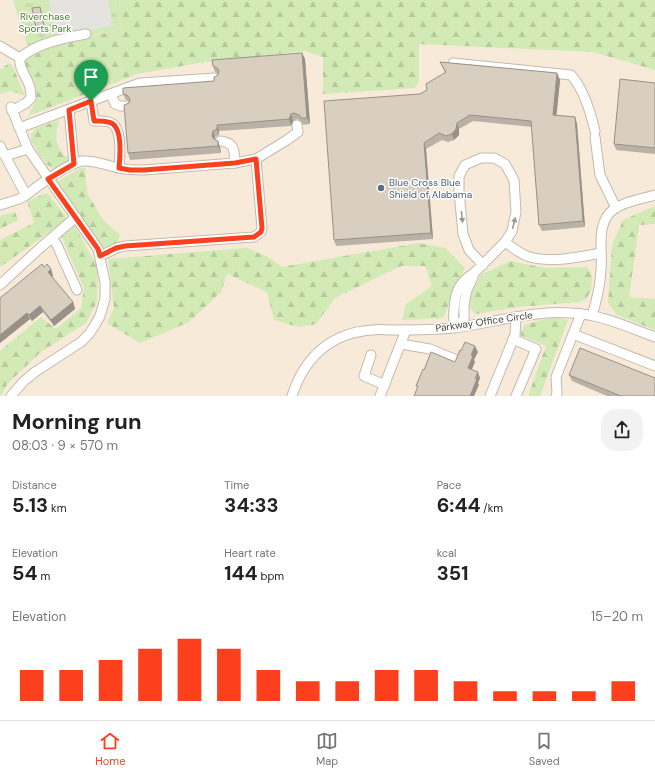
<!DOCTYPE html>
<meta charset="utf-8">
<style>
:root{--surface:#fff;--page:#f2f2f2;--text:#222;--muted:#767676;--line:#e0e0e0;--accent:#fc3f1d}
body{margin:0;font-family:"DM Sans",sans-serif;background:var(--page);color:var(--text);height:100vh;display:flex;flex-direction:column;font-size:15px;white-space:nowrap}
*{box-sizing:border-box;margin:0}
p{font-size:13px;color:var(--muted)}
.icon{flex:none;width:22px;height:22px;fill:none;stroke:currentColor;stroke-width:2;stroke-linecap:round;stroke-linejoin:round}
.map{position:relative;height:396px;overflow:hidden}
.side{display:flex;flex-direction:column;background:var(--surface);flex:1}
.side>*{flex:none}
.pin{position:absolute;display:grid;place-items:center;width:34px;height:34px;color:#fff;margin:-41px -17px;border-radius:50% 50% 50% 0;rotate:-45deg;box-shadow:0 0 4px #0007}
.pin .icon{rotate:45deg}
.round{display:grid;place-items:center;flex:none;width:42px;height:42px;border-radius:16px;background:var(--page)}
.overview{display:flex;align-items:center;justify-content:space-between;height:68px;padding:0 12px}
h1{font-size:22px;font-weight:700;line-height:30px}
.metrics{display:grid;grid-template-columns:repeat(3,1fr);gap:6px;height:68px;padding:4px 12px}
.metrics div{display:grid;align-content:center}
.metrics b{font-size:20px;font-weight:700}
.metrics small{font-size:11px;font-weight:400}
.metrics p{font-size:11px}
.chart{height:112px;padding:8px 12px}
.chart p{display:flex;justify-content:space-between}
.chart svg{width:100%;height:72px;margin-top:4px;stroke:var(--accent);stroke-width:6}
.menu{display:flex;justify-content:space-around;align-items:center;height:56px;border-top:1px solid var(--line);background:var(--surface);font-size:11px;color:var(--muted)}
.menu a{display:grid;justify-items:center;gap:2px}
.menu .on{color:var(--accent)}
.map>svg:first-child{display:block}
.commercial{fill:#f7ead8}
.forest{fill:url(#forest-firs)}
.park{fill:url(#park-tufts)}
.parking{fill:#e5e3e0}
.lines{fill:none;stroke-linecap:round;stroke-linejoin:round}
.minor-casing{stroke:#c2bbae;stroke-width:11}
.minor{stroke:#fff;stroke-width:9}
.wall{fill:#bab2a6}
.shaded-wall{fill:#979187}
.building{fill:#d8cfc1;stroke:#979187}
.oneway{fill:#9c9892}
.route-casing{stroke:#fff;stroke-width:8}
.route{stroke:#fc3f1d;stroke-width:5}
.service-dot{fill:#5c6f8a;stroke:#fff;stroke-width:1.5}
.labels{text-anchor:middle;stroke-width:3;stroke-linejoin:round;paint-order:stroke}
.park-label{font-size:10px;fill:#4a7f2a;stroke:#fff}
.service-label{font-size:10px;fill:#4e5e75;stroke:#fff;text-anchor:start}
.street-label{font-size:10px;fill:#4b4439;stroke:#fff}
</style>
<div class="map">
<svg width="655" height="396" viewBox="0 0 655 396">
<defs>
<pattern id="forest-firs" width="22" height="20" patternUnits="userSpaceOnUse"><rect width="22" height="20" fill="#d2eab5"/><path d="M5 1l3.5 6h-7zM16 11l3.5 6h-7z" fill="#b6ca9c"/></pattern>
<pattern id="park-tufts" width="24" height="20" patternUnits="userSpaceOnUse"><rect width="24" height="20" fill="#d2eab5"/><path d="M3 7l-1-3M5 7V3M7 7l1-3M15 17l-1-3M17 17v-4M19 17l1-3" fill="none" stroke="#b6ca9c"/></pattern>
</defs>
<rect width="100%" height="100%" fill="#f6f3ec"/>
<path class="commercial" d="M0,0H284L655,21V396H0Z"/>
<g class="forest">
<path d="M116,0H655V70L593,52L419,44V81L415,88L323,94V57L305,51L205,62L137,74L28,116L37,99L24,61L53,45L122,29Z"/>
<path d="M9,63L13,67L25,96L11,91L0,94V70Z"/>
<path d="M59,120C55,136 54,143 65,156L69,157L70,161L57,169L47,165L31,141V134L35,129Z"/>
<path d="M80,168H85L87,193L103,220L120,235L118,242L112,246L103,248L57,182Z"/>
<path d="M47,193L68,219L0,267V240L34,223L27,201Z"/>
<path d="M655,206V224L639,225L629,297L655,299V330L617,315L608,303L612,245L623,220Z"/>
<path d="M15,212L18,220L0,229V216Z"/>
<path d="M75,226L98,268L97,302L86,323L41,352L7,384L1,396H0V351L41,317L56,329L81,308L84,288L61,236Z"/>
<path d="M418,243L445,248L465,268L443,318L402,320L406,304L432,286L425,266H401L335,298L316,324L299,327L274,320L267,292L227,274L221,292L189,322L140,343L107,323L114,308L108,259L247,248L268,257L282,267Z"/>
<path d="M511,261L544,268L587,267L592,276L591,291L586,299L579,302L518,307L476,314L470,308V294L482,274Z"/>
<path d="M552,317L568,320L540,396H528L546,346L520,335L524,325Z"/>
</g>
<path class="park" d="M13,0H116L122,29L28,48Z"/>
<path class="parking" d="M49,0H108L113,26L56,36Z"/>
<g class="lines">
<g class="minor-casing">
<g id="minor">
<path d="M0,46L20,58"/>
<path d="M453,63L571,75C583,88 591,114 595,131"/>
<path d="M111,94L115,104L120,106H126"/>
<path d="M91,101L140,83L215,78"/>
<path d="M11,107L28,149L98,249L105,282V299L100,316L95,325L89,334L81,342L35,372L24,381L11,396"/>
<path d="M69,110L74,163"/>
<path d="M12,111L26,103L31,98C31,95 31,92 30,88C28,78 18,69 20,58C37,43 64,38 86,34"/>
<path d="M19,128L91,101L94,121C100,121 108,120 113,124C122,131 120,158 119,168"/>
<path d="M595,137L600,175L616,208"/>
<path d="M220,141C235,143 234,149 235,163"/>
<path d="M0,146L5,156"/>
<path d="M28,149L5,156L26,195C38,186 69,162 83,161C95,160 108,166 119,168C127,170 136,170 144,170L235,163L256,159L287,140L298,132L297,125"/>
<path d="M0,205L19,199L26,195"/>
<path d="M52,238L57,245L77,290"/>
<path d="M505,242C513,248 520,254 530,257C551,263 580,257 601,253"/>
<path d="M100,256L117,248L125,246L254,237L261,232L262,228L256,159"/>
<path d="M474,273L505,242L512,231L516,212L514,180L505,164L494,158H481L465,165L459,176V192L463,234L469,250L483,265"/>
<path d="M474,273L473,277L467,290L464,304V319L459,327C458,325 454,322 454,319C453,317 454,312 454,310C455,292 459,282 474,273Z"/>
<path d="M0,285L40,248L76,217"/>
<path d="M592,315C597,300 600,286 601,270C603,250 595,223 614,209C625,201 642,199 655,195"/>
<path d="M573,334L655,366"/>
<path d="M513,339L536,349L516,396"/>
<path d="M401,344L430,349L454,359"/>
<path d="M371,355L364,376L385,385"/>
<path d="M292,396C304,358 331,332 373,330C379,329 385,330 391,330C412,330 433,330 454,328C493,323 532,310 571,313C600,314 628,327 655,337"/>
<path d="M380,396L406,330"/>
<path d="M490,396L515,335L516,317"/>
<path d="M556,396L557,393L556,377L581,314"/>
</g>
</g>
<use href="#minor" class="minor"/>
</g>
<g class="wall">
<path d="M41,10L45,30L37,31L36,28Z"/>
<path d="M302,53L305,59L310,124L303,125L301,121L297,119L293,121L291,126L219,131V135L215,137V140L218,141L220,147L221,153L130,160L128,153L129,101L126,100L123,94L214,81L218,74L215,72L213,66Z"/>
<path d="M440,62L557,73L560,80L556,115L575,117L577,124L585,227L542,231L539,225L532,127L473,121L459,129V135L454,140L448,142L442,140L426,149L433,239L336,246L334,240L420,94L427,90L445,73L443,68Z"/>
<path d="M655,83V154L616,150L614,144Z"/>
<path d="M44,267L51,269L53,276L52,277L73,302L75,309L54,326L43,312L32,321L30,319L0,343V298Z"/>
<path d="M569,375L655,396H607L572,381Z"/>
</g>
<g class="shaded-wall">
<path d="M302,53L305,59L310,124L307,118Z"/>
<path d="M557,73L560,80L556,121L553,115Z"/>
<path d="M291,114L293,121L291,126L289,119Z"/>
<path d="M575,117L577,124L585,227L583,221Z"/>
<path d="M457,123L459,129V135L454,140L452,134Z"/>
<path d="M217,125L219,131V135L217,129Z"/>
<path d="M213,131L215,137L214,143L212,136Z"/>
<path d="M218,141L220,147L221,153L218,146Z"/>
<path d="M424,143L426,149L433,239L431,233Z"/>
<path d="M51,269L53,276L50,278L48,272Z"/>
<path d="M73,302L75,309L54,326L51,320Z"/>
<path d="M40,306L43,312L32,321L29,315Z"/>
<path d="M27,313L30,319L0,343V335Z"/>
<path d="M475,346L478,352L474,360L475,362L470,374L468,368L471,355Z"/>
<path d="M478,372L480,378L478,383L479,385L474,396H470Z"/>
</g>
<g class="building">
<path d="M40,7L44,26L36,28L32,8Z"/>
<path d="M302,53L307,118H301L299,115L294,113L291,114L289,119L217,125V129L213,131L212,136L214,139L218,141V146L128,153L124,105L129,103L130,99L127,95L123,94V88L214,81V77L218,75L219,71L217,68L213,66L212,60Z"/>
<path d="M440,62L557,73L553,115L575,117L583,221L539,225L531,121L470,115L457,123L456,129L452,134L446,136L439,133L424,143L431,233L334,240L324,101L420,94L427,90L426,84L446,72Z"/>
<path d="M620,79L655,83V148L614,144Z"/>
<path d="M42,264L44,267L47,264L51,269L48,272L73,302L51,320L40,306L29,315L27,313L0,335V298Z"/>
<path d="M465,342L475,346L471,355L473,356L468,368L478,372L475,378L477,379L470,396H414L418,386H416L423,369L424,370L431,352L455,362L460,350L461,351Z"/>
<path d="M580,348L655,378V396H621L569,375Z"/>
</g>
<defs><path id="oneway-solid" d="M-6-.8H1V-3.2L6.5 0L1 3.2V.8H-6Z"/></defs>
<g class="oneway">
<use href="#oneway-solid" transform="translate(462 217) rotate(84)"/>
<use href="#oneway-solid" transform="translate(514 223) rotate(-76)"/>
</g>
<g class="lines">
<g class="route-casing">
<path id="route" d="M91,101L94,121C100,121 108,120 113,124C122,131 120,158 119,168L130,170H144L235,163L256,159L262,228L261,232L254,237L125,246L116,248L100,256L98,249L48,179L74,164L69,110Z"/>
</g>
<use href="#route" class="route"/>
</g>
<circle class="service-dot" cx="381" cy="188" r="4"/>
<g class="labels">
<g class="park-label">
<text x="45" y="20">Riverchase<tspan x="45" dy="12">Sports Park</tspan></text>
</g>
<g class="service-label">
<text x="389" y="186">Blue Cross Blue<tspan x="389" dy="12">Shield of Alabama</tspan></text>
</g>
<g class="street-label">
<text transform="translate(484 321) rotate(-8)" y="4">Parkway Office Circle</text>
</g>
</g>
</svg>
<div class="pin" style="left:91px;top:101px;background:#1e9e55"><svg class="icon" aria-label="arrive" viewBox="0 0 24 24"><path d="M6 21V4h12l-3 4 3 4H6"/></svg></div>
</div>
<section class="side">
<div class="overview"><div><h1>Morning run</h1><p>08:03 · 9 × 570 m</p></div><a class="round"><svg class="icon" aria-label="share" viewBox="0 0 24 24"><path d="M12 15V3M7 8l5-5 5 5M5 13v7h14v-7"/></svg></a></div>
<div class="metrics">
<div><p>Distance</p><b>5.13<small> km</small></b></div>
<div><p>Time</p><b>34:33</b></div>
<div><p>Pace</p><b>6:44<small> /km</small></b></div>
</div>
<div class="metrics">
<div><p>Elevation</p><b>54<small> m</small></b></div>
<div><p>Heart rate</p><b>144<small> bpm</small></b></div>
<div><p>kcal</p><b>351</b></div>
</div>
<div class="chart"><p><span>Elevation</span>15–20 m</p>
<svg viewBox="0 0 160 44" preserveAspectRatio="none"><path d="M5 44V25M15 44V25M25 44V19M35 44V12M45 44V6M55 44V12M65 44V25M75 44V32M85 44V32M95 44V25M105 44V25M115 44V32M125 44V38M135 44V38M145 44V38M155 44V32"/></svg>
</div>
</section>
<nav class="menu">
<a class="on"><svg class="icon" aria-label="home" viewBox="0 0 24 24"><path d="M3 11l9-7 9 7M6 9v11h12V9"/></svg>Home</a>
<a><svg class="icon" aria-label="map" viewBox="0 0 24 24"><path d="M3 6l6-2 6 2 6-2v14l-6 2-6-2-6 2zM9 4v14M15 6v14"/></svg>Map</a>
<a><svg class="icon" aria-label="saved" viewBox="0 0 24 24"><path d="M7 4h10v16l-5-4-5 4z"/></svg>Saved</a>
</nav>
